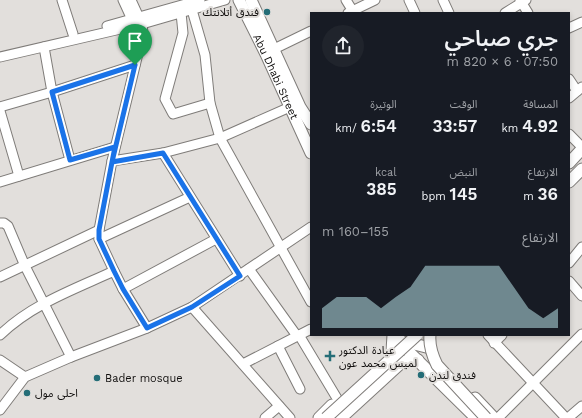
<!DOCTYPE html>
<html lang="ar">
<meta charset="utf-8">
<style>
:root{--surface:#171b24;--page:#20242c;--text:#f1f3f6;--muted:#9ea1a6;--accent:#95b7bd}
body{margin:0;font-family:"Work Sans","Noto Sans Arabic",sans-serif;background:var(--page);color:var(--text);direction:rtl;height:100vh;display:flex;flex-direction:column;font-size:15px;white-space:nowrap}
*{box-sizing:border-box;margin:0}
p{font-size:13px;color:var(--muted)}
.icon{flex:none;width:22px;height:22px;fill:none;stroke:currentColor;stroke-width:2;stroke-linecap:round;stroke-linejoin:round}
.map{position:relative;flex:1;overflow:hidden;direction:ltr}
.sheet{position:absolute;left:310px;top:12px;width:260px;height:324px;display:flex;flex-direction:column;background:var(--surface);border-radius:0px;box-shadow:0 2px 6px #0003;direction:rtl}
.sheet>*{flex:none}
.pin{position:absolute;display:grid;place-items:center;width:34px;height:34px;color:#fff;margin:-41px -17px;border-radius:50% 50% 50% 0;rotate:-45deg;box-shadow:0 0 4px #0007}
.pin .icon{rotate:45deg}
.round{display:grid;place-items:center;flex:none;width:42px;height:42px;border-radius:21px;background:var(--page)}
.headline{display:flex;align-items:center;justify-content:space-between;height:68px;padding:0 12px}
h1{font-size:22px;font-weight:600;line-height:30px}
.metrics{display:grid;grid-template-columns:repeat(3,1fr);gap:6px;height:68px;padding:4px 12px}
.metrics div{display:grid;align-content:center}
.metrics b{font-size:17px;font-weight:600}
.metrics small{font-size:11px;font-weight:400}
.metrics p{font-size:11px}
.chart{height:112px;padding:8px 12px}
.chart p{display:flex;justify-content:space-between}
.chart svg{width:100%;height:72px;margin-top:4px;fill:var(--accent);opacity:.7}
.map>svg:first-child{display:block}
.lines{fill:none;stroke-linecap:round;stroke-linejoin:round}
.major-tunnel{stroke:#c3c0bd;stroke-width:11;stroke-dasharray:11 5.5;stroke-linecap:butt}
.minor-casing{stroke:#7f7c79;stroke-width:11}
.major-casing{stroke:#7f7c79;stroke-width:13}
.minor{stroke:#fff;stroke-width:9}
.major{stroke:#fff;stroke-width:11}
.major-bridge-casing{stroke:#7f7c79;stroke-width:13;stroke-linecap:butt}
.major-bridge{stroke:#fff;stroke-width:11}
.route-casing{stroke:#fff;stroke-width:8}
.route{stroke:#1a73e8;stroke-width:5}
.poi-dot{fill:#246d77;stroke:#e2dfdc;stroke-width:1.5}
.labels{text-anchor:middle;stroke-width:4;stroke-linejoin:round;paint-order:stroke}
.poi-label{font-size:11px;fill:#110f0e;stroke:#e2dfdc;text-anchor:start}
.street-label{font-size:11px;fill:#110f0e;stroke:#e2dfdc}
</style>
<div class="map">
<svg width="582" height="418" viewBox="0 0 582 418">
<rect width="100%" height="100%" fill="#e2dfdc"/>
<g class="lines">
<path class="major-tunnel" d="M391,367L424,335"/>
<g class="minor-casing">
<g id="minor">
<path d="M62,0L73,34"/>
<path d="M123,0L134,24"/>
<path d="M131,0L142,24L143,33L112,161L99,230V239L114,271L123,289L147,328"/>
<path d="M346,0L354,13"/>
<path d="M409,0L415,13"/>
<path d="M443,0L449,13"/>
<path d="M520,0L528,13"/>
<path d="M192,10L205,55L210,103L220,138L311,302"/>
<path d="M181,13L183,33L165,99L173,114L210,103"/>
<path d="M348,13L375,0"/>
<path d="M505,13L526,0"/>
<path d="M107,26L200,0"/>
<path d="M569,28L582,22"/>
<path d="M44,47L52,92L70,160"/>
<path d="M274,49L311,31"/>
<path d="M0,57L142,24L225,0"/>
<path d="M569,79L577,91"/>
<path d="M569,98L582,87"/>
<path d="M0,107L52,92L135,65"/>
<path d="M0,111L19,176"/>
<path d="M569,134L582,147"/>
<path d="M163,153L240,276"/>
<path d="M112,161L163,153L220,138L290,107"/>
<path d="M0,182L115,147"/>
<path d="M0,223H4L8,226L25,266L71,357"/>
<path d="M99,239L190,197"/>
<path d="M569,263L582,247"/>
<path d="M249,269L297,336"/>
<path d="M0,277L99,230"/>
<path d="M569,281L582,296"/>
<path d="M123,289L216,239"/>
<path d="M192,307L290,418"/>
<path d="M0,335C32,304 75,289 114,271"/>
<path d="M299,335L338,400"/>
<path d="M488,335L566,418"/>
<path d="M494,343L502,335"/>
<path d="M278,346L300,389"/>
<path d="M0,360L25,377"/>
<path d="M243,364L311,329"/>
<path d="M0,410L25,377L71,357L147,328L192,307L311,227"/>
<path d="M265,418L279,406"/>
<path d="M498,418L582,334"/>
<path d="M568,418L582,406"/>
</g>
</g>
<g class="major-casing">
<g id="major">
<path id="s1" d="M239,0L266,54L311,153"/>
<path d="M251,0L300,107L311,124"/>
<path d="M569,163L582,149"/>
<path d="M569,182L582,169"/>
<path d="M397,335L407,350L476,418"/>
<path d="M401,345L414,344L426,347"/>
<path d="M392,351L393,335"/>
<path d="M475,398L494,418"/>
<path d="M319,418L332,405"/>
<path d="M341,418L401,363L410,359L418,360"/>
</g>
</g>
<use href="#minor" class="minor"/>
<use href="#major" class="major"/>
<g class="major-bridge-casing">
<g id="major-bridge">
<path d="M430,335C429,346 432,355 437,365L486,418"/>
<path d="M326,418L417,335"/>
</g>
</g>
<use href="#major-bridge" class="major-bridge"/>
</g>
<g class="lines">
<g class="route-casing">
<path id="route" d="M135,65L112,162L99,230V239L114,271L123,289L147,328L192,307L240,276L163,153L112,162L115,147L70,160L52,92L135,65"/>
</g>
<use href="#route" class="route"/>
</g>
<g class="poi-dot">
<circle cx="267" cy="12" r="4"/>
<path d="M328 350h4v4h4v4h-4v4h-4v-4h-4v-4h4z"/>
<circle cx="421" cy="375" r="4"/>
<circle cx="97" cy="378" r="4"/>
<circle cx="27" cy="393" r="4"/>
</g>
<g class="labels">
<g class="poi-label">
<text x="259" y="16" text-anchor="end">فندق أتلانتك</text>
<text x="339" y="354">عيادة الدكتور<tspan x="339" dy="13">لميس محمد عون</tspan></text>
<text x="429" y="379">فندق لندن</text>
<text x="105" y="382">Bader mosque</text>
<text x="35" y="397">احلى مول</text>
</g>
<g class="street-label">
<text dy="4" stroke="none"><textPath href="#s1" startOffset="85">Abu Dhabi Street</textPath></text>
</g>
</g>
</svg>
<div class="pin" style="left:135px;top:65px;background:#1e9e55"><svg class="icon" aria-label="arrive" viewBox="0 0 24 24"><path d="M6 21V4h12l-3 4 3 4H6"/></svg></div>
<section class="sheet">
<div class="headline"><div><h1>جري صباحي</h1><p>07:50 · 6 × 820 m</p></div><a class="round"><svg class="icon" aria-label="share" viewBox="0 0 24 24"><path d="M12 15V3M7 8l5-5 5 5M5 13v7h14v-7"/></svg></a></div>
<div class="metrics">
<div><p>المسافة</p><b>4.92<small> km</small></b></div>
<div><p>الوقت</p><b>33:57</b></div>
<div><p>الوتيرة</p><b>6:54<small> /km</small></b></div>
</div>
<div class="metrics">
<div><p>الارتفاع</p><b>36<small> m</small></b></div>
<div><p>النبض</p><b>145<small> bpm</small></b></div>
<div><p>kcal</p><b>385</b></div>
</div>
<div class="chart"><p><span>الارتفاع</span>155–160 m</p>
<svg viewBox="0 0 160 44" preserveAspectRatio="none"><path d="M0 44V32L10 25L20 25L30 25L40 32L50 25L60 19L70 6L80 6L90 6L100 6L110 6L120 6L130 19L140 32L150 38L160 32V44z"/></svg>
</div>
</section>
</div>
